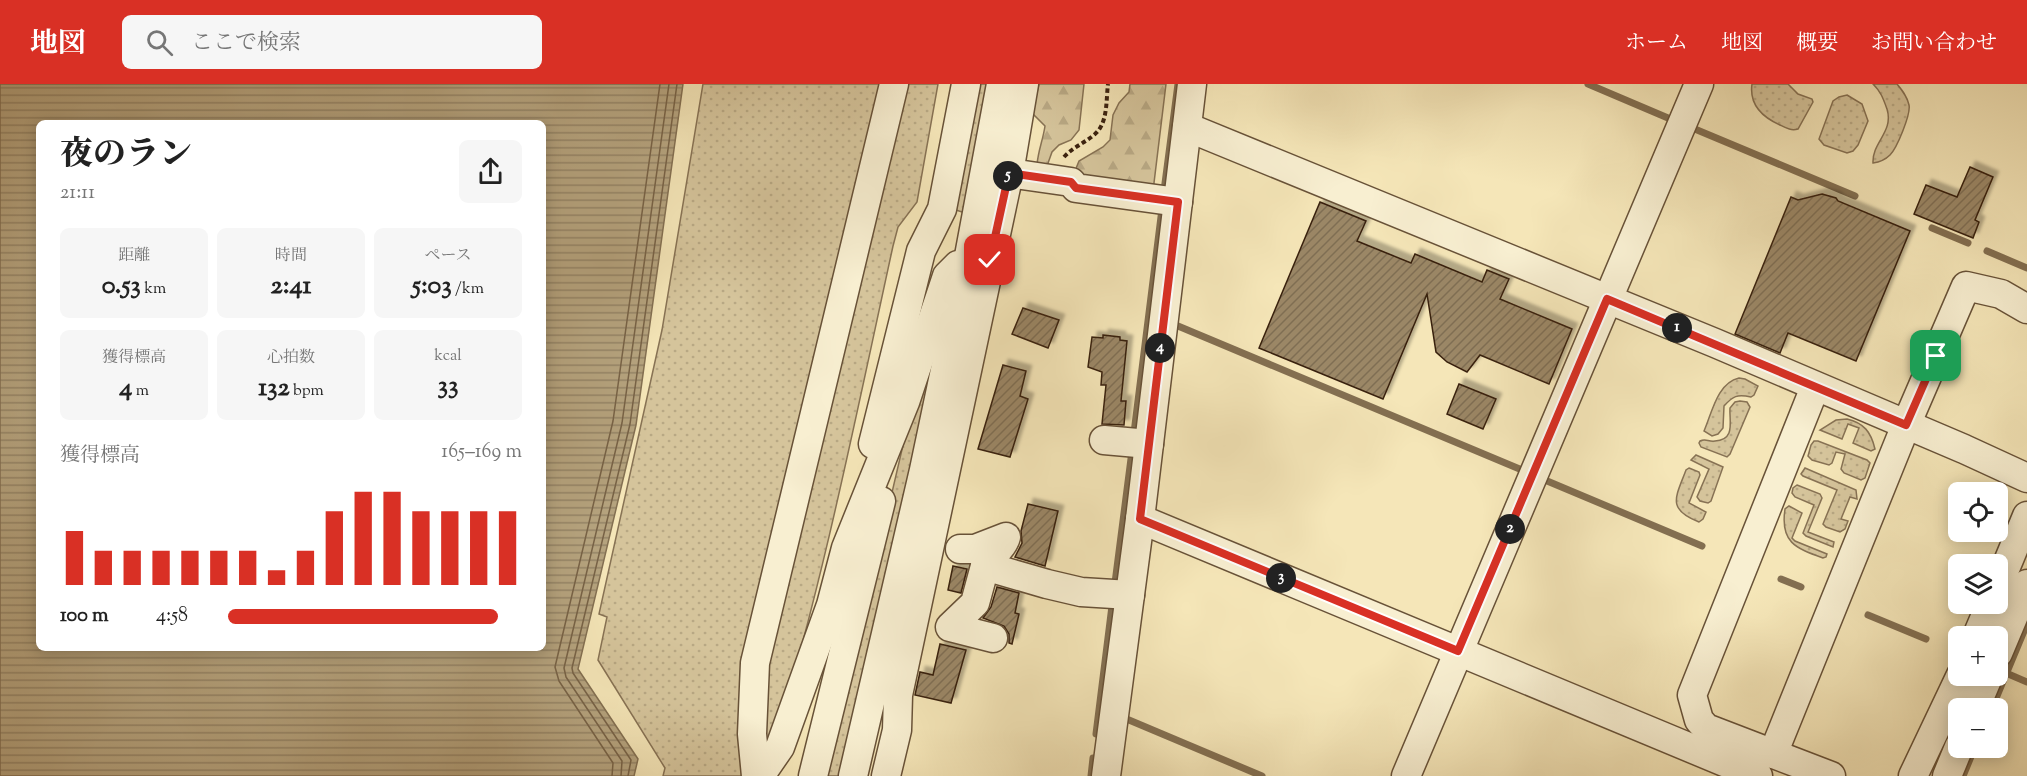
<!DOCTYPE html>
<html lang="ja">
<meta charset="utf-8">
<style>
:root{--surface:#fff;--page:#f6f6f6;--text:#222;--muted:#767676;--accent:#d93025}
body{margin:0;font-family:"Sorts Mill Goudy","Noto Serif JP",serif;background:var(--page);color:var(--text);height:100vh;display:flex;flex-direction:column;font-size:22px;white-space:nowrap}
*{box-sizing:border-box;margin:0}
p{font-size:20px;color:var(--muted)}
.icon{flex:none;width:33px;height:33px;fill:none;stroke:currentColor;stroke-width:2;stroke-linecap:round;stroke-linejoin:round}
.map{position:relative;flex:1;overflow:hidden}
.details{position:absolute;left:36px;top:36px;width:510px;height:531px;display:flex;flex-direction:column;background:var(--surface);border-radius:9px;box-shadow:0 3px 15px #0003}
.details>*{flex:none}
.controls{position:absolute;left:1948px;top:398px;display:grid;gap:12px}
.controls a{display:grid;place-items:center;width:60px;height:60px;border-radius:9px;background:var(--surface);box-shadow:0 3px 15px #0003;font-size:30px}
.pin{position:absolute;display:grid;place-items:center;width:51px;height:51px;color:#fff;margin:-26px;border-radius:12px;box-shadow:0 3px 9px #0006}
.km{position:absolute;width:30px;height:30px;margin:-15px;border-radius:50%;background:#222;color:#fff;font-size:16px;line-height:30px;text-align:center}
.round{display:grid;place-items:center;flex:none;width:63px;height:63px;border-radius:9px;background:var(--page)}
.head{display:flex;align-items:center;justify-content:space-between;height:102px;padding:0 24px}
h1{font-size:33px;font-weight:800;line-height:45px}
.metrics{display:grid;grid-template-columns:repeat(3,1fr);gap:9px;height:102px;padding:6px 24px}
.metrics div{display:grid;align-content:center;border-radius:9px;background:var(--page);text-align:center}
.metrics b{font-size:26px;font-weight:800}
.metrics small{font-size:16px;font-weight:400}
.metrics p{font-size:16px}
.chart{height:168px;padding:12px 24px}
.chart p{display:flex;justify-content:space-between}
.chart svg{width:100%;height:108px;margin-top:6px;stroke:var(--accent);stroke-width:6}
ul{padding:0 24px;list-style:none;font-size:20px}
li{display:grid;grid-template-columns:96px 72px 1fr;align-items:center;height:45px}
li i{height:15px;border-radius:8px;background:var(--accent)}
header{display:flex;align-items:center;gap:36px;box-sizing:border-box;height:84px;padding:0 30px;background:var(--accent);color:#fff}
header strong{font-size:28px}
nav{display:flex;gap:33px;margin-inline-start:auto;font-size:21px}
.search{width:420px;height:54px;background:var(--page);display:flex;align-items:center;gap:15px;box-sizing:border-box;padding:0 21px;border-radius:9px;color:var(--muted);font-size:22px}
.map>svg:first-child{display:block}
.grass{fill:url(#grass-dots);stroke:#877254;stroke-width:1.5}
.forest{fill:url(#forest-firs);stroke:#877254;stroke-width:1.5}
.water{fill:url(#water-rules);stroke:#836f51;stroke-width:1.5;fill-rule:evenodd}
.lines{fill:none;stroke-linecap:round;stroke-linejoin:round}
.shore{stroke:#776246;stroke-width:1.5}
.stream{stroke:#836f51;stroke-width:7}
.building{fill:url(#building-hatch);stroke:#39200e;stroke-width:1.5;filter:url(#shadow)}
.minor-casing{stroke:#685238;stroke-width:31}
.path{stroke:#39200e;stroke-width:4;stroke-dasharray:4.5 3;stroke-linecap:butt}
.minor{stroke:#f8efd1;stroke-width:28}
.route-casing{stroke:#fff;stroke-width:12}
.route{stroke:#d93025;stroke-width:8}
</style>
<header>
<strong>地図</strong>
<div class="search"><svg class="icon" aria-label="search" viewBox="0 0 24 24"><circle cx="10" cy="10" r="6"/><path d="M15 15l6 6"/></svg>ここで検索</div>
<nav><a>ホーム</a><a>地図</a><a>概要</a><a>お問い合わせ</a></nav>
</header>
<div class="map">
<svg width="2027" height="692" viewBox="0 0 2027 692">
<defs>
<pattern id="grass-dots" width="8" height="8" patternUnits="userSpaceOnUse" patternTransform="scale(1.5)"><rect width="8" height="8" fill="#d5c49b"/><path d="M2 2h.1M6 6h.1" fill="none" stroke="#b8a884" stroke-width="1.8" stroke-linecap="round"/></pattern>
<pattern id="forest-firs" width="22" height="20" patternUnits="userSpaceOnUse" patternTransform="scale(1.5)"><rect width="22" height="20" fill="#d5c49b"/><path d="M5 1l3.5 6h-7zM16 11l3.5 6h-7z" fill="#b8a884"/></pattern>
<pattern id="water-rules" width="6" height="5" patternUnits="userSpaceOnUse" patternTransform="scale(1.5)"><rect width="6" height="5" fill="#b5a37e"/><path d="M0 2.5h6" fill="none" stroke="#948466"/></pattern>
<pattern id="building-hatch" width="6" height="6" patternUnits="userSpaceOnUse" patternTransform="scale(1.5)"><rect width="6" height="6" fill="#9b8766"/><path d="M-1 1l2-2M0 6l6-6M5 7l2-2" fill="none" stroke="#7f6e52"/></pattern>
<filter id="shadow"><feDropShadow dx="5.5" dy="-5.5" stdDeviation="1.5" flood-color="#0004"/></filter>
</defs>
<rect width="100%" height="100%" fill="#f5e6b8"/>
<filter id="stains"><feTurbulence type="fractalNoise" baseFrequency=".00333" numOctaves="4"/><feColorMatrix values="0 0 0 0 .2 0 0 0 0 .09 0 0 0 0 .02 0 0 0 .5 -.17"/></filter>
<radialGradient id="worn" r=".72"><stop offset=".6" stop-color="#630" stop-opacity="0"/><stop offset="1" stop-color="#630" stop-opacity=".3"/></radialGradient>
<g class="grass">
<path d="M703,0H889L746,692H663L665,684L598,576L607,533L599,530L662,246Z"/>
<path d="M903,0H938L917,118L898,143L893,162C857,327 824,494 775,656L761,660V580Z"/>
<path d="M980,0H990L965,129L956,126Z"/>
<path d="M1752,0H1788L1798,10L1812,15L1813,18L1798,45C1791,47 1786,44 1780,41C1762,33 1749,21 1752,0Z"/>
<path d="M1873,0H1897C1902,6 1907,12 1909,21C1911,30 1897,64 1890,71C1885,76 1880,78 1873,79C1872,58 1894,48 1887,25C1883,14 1881,8 1873,0Z"/>
<path d="M1847,11L1862,20L1868,37L1858,61L1853,67L1847,69L1824,61L1819,55L1833,17L1839,13Z"/>
<path d="M948,216L841,692H826L914,314Z"/>
<path d="M1739,294L1745,295L1758,302L1754,311L1751,313C1737,310 1733,312 1724,322L1723,344L1718,350L1712,352L1704,347C1712,329 1717,299 1739,294Z"/>
<path d="M1740,317L1747,318L1750,323L1730,370L1727,373L1701,363L1699,359L1700,357C1706,354 1708,358 1715,357C1736,356 1729,337 1730,324L1735,318Z"/>
<path d="M1847,335C1864,339 1871,348 1875,365L1871,367L1853,359L1859,344L1848,340L1842,355L1820,346L1836,336Z"/>
<path d="M1814,357H1818L1867,376L1870,379L1865,394L1861,396L1844,389L1841,385L1845,370L1836,368L1832,379L1829,381L1812,376L1808,372L1811,361Z"/>
<path d="M1696,371L1723,383L1711,417L1708,419L1700,417L1697,413L1709,385L1691,376Z"/>
<path d="M1689,384L1699,388L1700,391L1689,419L1706,428L1703,435L1699,438C1666,425 1676,413 1686,386Z"/>
<path d="M1805,384L1856,406L1857,415L1850,413L1841,435L1848,437L1845,445L1840,448L1826,443L1823,440L1837,406L1803,392L1801,390Z"/>
<path d="M1797,401L1820,410L1822,414L1808,448L1834,458L1833,463L1806,452L1803,449L1814,421L1795,413L1792,409L1793,404Z"/>
<path d="M1789,422L1802,429L1792,454L1795,457L1827,470L1826,473L1823,474C1795,464 1780,458 1785,425Z"/>
</g>
<g class="forest">
<path d="M1039,0H1084L1079,46L1071,56L1059,61L1052,68L1047,82L1037,81C1038,67 1043,56 1045,42L1032,29Z"/>
<path d="M1130,0H1166L1153,107L1073,92L1079,77L1103,63L1110,56L1113,31L1119,19L1129,8Z"/>
</g>
<path class="water" d="M0,0H683L636,341L578,585L638,675L634,692H0ZM39,39H543V564H39Z"/>
<g class="lines">
<g class="shore">
<path d="M612,692L613,679L559,597L555,583L613,337L660,0"/>
<path d="M621,692L622,677L566,593L564,584L622,339L669,0"/>
<path d="M628,692L631,676L573,589L572,584L630,340L677,0"/>
</g>
<g class="stream">
<path d="M1588,0L1668,34"/>
<path d="M1690,43L1855,112"/>
<path d="M1164,107L1178,0"/>
<path d="M1932,144L1968,159"/>
<path d="M1987,167L2027,184"/>
<path d="M1178,242L1522,386"/>
<path d="M1134,349L1162,125"/>
<path d="M1540,394L1702,462"/>
<path d="M1781,495L1801,503"/>
<path d="M1115,499L1132,367"/>
<path d="M1868,531L1926,555"/>
<path d="M2006,589L2027,598"/>
<path d="M1992,624L2027,540"/>
<path d="M1129,636L1262,692"/>
<path d="M1096,650L1112,522"/>
<path d="M1091,692L1093,674"/>
<path d="M1963,692L1975,663"/>
</g>
</g>
<g class="building">
<path d="M1970,83L1993,93L1975,136L1979,138L1973,154L1914,130L1926,101L1957,113Z"/>
<path d="M1822,110L1836,114L1838,117L1910,147L1856,277L1788,249L1780,269L1735,250L1791,113L1798,116Z"/>
<path d="M1320,118L1366,137L1357,157L1411,179L1415,170L1482,198L1487,186L1509,195L1500,215L1572,245L1549,300L1480,271L1467,288L1447,278L1436,268L1427,210L1383,315L1259,264Z"/>
<path d="M1023,224L1059,236L1048,264L1012,250Z"/>
<path d="M1103,251L1120,253V256L1127,257L1121,317H1126L1124,341L1102,340L1106,301H1101L1102,288L1088,283L1092,253L1103,254Z"/>
<path d="M1003,281L1026,287L1020,312L1028,315L1010,373L978,365Z"/>
<path d="M1459,300L1496,315L1483,345L1447,330Z"/>
<path d="M1028,420L1058,427L1045,482L1015,473L1022,459L1021,447Z"/>
<path d="M953,482L967,485L961,509L948,506Z"/>
<path d="M997,503L1019,509L1015,529L1019,530L1012,560L1009,559V550L1004,542L983,534L991,523Z"/>
<path d="M940,560L966,566L951,619L915,611L920,588L933,591Z"/>
</g>
<g class="lines">
<g class="minor-casing">
<g id="minor">
<path d="M1187,43L1715,259L1964,365L2027,394"/>
<path d="M1009,89L1071,98L1076,104L1178,118"/>
<path d="M1815,303L1692,611L1699,636L1706,644L1831,692"/>
<path d="M1104,356L1149,360"/>
<path d="M873,360L921,167L942,125L966,0"/>
<path d="M1140,435L1758,692"/>
<path d="M960,465H975L1006,453C1004,462 991,472 985,482"/>
<path d="M1998,502L2027,432"/>
<path d="M1977,552L1991,519"/>
<path d="M993,554L950,543L975,519L985,482L1047,500L1081,508L1130,511"/>
<path d="M1998,569L2027,500"/>
<path d="M1975,624L1989,591"/>
<path d="M1773,670L1906,341L1966,202L2001,210L2027,225"/>
<path d="M756,692L752,650L755,579L894,0"/>
<path d="M760,692L780,663L831,521L846,464L905,318L947,192L958,181"/>
<path d="M813,692L881,417"/>
<path d="M853,692L924,386L969,172L1001,0"/>
<path d="M886,692L897,646L898,611L1009,89L1024,0"/>
<path d="M1106,692L1140,435L1192,0"/>
<path d="M1406,692L1699,0"/>
<path d="M1913,692L1961,591"/>
<path d="M1947,692L1959,663"/>
</g>
</g>
<path class="path" d="M1064,73C1073,63 1085,59 1095,50C1108,39 1106,16 1108,0"/>
<use href="#minor" class="minor"/>
</g>
<g class="lines">
<g class="route-casing">
<path id="route" d="M990,176L1009,89L1071,98L1076,104L1178,118L1140,435L1458,567L1607,215L1906,341L1936,272"/>
</g>
<use href="#route" class="route"/>
</g>
<rect width="100%" height="100%" filter="url(#stains)"/>
<rect width="100%" height="100%" fill="url(#worn)"/>
</svg>
<div class="controls">
<a><svg class="icon" aria-label="locate" viewBox="0 0 24 24"><circle cx="12" cy="12" r="6"/><path d="M12 2v4M12 18v4M2 12h4M18 12h4"/></svg></a>
<a><svg class="icon" aria-label="layers" viewBox="0 0 24 24"><path d="M12 4l9 5-9 5-9-5zM3 14l9 5 9-5"/></svg></a>
<a>+</a>
<a>−</a>
</div>
<div class="pin" style="left:1936px;top:272px;background:#1e9e55"><svg class="icon" aria-label="arrive" viewBox="0 0 24 24"><path d="M6 21V4h12l-3 4 3 4H6"/></svg></div>
<div class="pin" style="left:990px;top:176px;background:#d93025"><svg class="icon" aria-label="check" viewBox="0 0 24 24"><path d="M5 12l5 5 9-10"/></svg></div>
<b class="km" style="left:1677px;top:244px">1</b>
<b class="km" style="left:1510px;top:445px">2</b>
<b class="km" style="left:1281px;top:494px">3</b>
<b class="km" style="left:1160px;top:264px">4</b>
<b class="km" style="left:1008px;top:92px">5</b>
<section class="details">
<div class="head"><div><h1>夜のラン</h1><p>21:11</p></div><a class="round"><svg class="icon" aria-label="share" viewBox="0 0 24 24"><path d="M12 15V3M7 8l5-5 5 5M5 13v7h14v-7"/></svg></a></div>
<div class="metrics">
<div><p>距離</p><b>0.53<small> km</small></b></div>
<div><p>時間</p><b>2:41</b></div>
<div><p>ペース</p><b>5:03<small> /km</small></b></div>
</div>
<div class="metrics">
<div><p>獲得標高</p><b>4<small> m</small></b></div>
<div><p>心拍数</p><b>132<small> bpm</small></b></div>
<div><p>kcal</p><b>33</b></div>
</div>
<div class="chart"><p><span>獲得標高</span>165–169 m</p>
<svg viewBox="0 0 160 44" preserveAspectRatio="none"><path d="M5 44V22M15 44V30M25 44V30M35 44V30M45 44V30M55 44V30M65 44V30M75 44V38M85 44V30M95 44V14M105 44V6M115 44V6M125 44V14M135 44V14M145 44V14M155 44V14"/></svg>
</div>
<ul>
<li><b>100 m</b>4:58<i style="width:92%"></i></li>
</ul>
</section>
</div>
